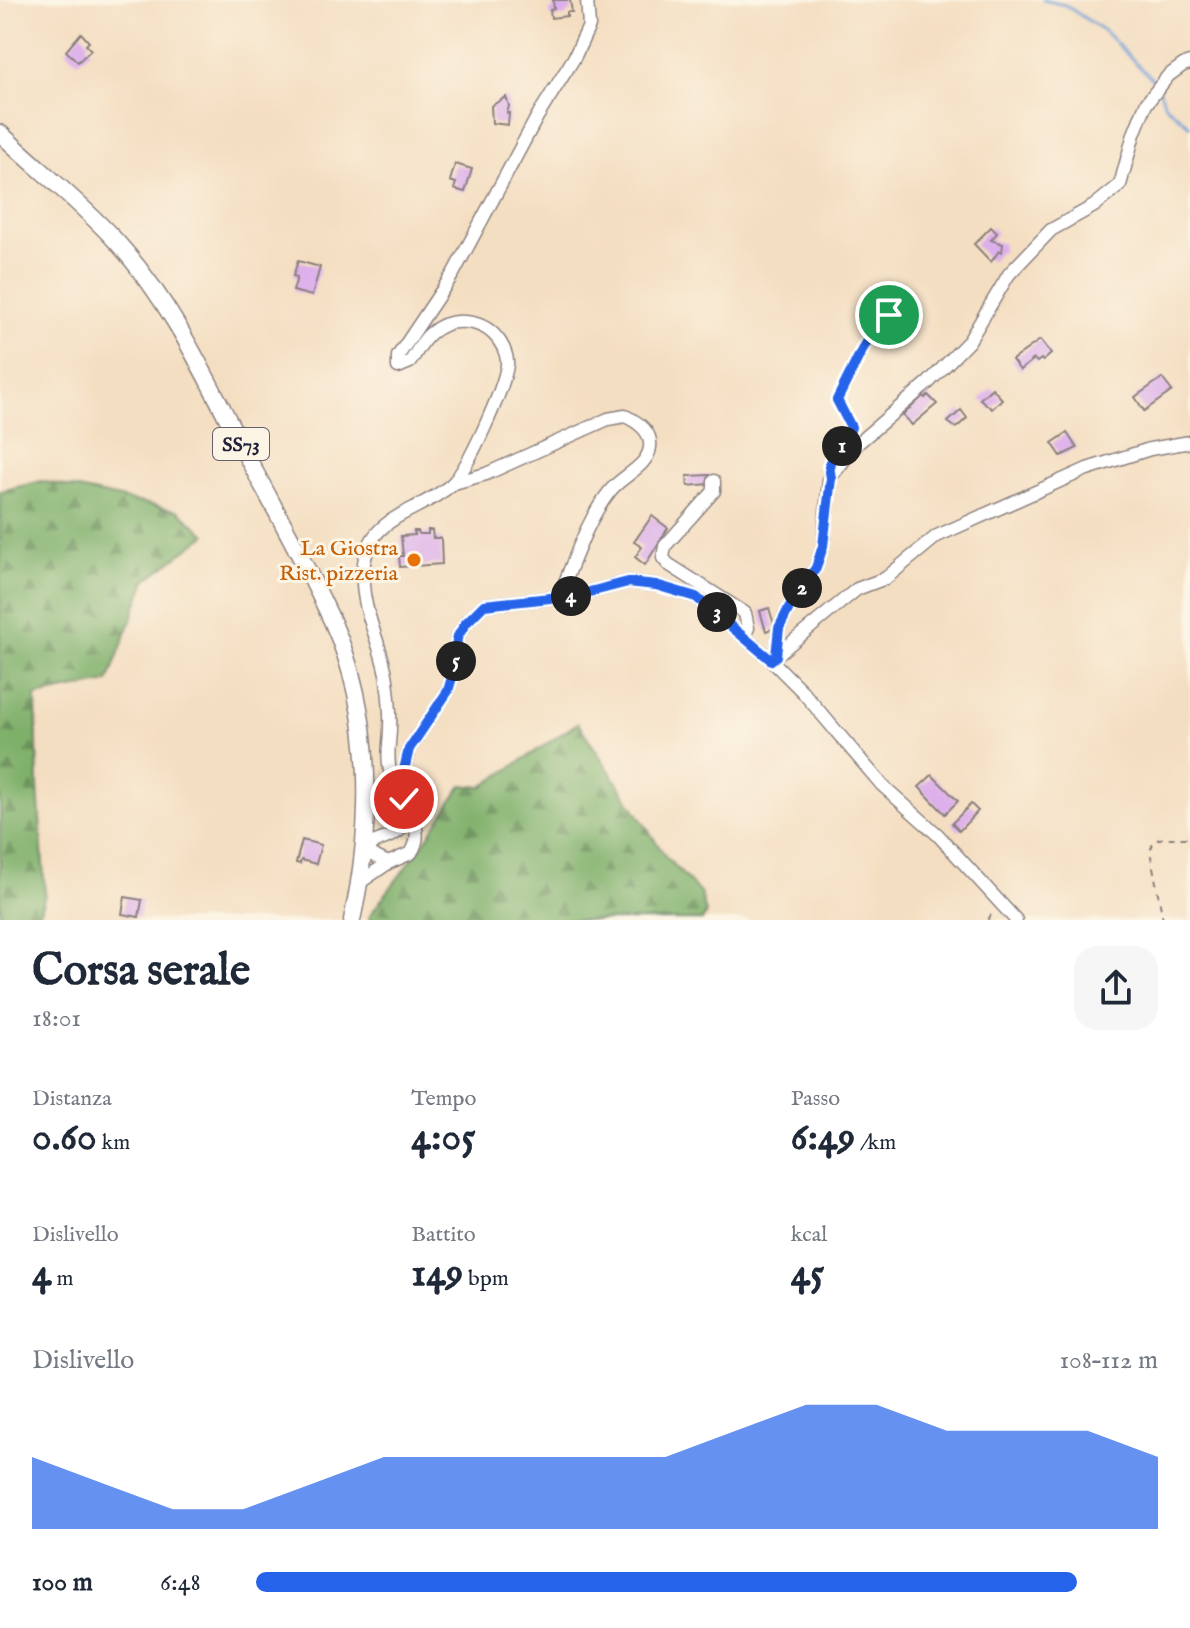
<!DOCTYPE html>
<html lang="it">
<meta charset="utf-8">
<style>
:root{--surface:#fff;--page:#f6f6f7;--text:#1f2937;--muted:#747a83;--accent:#2563eb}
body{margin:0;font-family:"IM FELL English",serif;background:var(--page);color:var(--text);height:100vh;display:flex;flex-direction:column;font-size:30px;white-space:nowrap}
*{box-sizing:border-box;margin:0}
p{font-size:26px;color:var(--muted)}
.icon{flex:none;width:44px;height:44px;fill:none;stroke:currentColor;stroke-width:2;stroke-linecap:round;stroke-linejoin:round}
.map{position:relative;height:920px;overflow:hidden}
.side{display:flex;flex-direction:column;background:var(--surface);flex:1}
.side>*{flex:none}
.pin{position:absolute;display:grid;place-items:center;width:68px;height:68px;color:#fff;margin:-34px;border:4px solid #fff;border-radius:50%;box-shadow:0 2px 8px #0007}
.km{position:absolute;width:40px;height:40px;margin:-20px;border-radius:50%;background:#222;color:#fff;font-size:22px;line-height:40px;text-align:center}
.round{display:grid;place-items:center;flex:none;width:84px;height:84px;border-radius:24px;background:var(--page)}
.overview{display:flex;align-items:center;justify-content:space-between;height:136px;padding:0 32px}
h1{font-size:44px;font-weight:700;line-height:60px}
.metrics{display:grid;grid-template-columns:repeat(3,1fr);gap:12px;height:136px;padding:8px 32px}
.metrics div{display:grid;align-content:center}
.metrics b{font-size:40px;font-weight:700}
.metrics small{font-size:22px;font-weight:400}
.metrics p{font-size:22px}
.chart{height:224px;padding:16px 32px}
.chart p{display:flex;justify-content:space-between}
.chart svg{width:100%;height:144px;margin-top:8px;fill:var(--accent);opacity:.7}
ul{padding:0 32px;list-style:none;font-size:26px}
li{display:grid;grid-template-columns:128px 96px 1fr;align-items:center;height:60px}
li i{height:20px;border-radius:10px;background:var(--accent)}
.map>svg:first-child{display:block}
.forest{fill:url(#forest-firs);stroke:#506953;stroke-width:2}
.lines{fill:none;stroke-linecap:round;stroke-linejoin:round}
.stream{stroke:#6a9dd5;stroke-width:3}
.building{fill:#dcaeeb}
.minor-casing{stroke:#8b807e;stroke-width:15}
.major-casing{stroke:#8b807e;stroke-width:19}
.path{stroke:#8b807e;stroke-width:2;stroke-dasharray:6 6;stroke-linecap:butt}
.minor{stroke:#fff;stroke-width:12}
.major{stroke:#fff;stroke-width:16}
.route-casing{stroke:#fff;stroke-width:16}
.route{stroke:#2563eb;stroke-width:10}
.food-dot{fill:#e8710a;stroke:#fcf5e5;stroke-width:3}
.labels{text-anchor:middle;stroke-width:6;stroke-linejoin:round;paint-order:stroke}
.shield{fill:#fcf5e5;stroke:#63616e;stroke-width:2}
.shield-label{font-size:20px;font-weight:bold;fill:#22223b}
.food-label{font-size:22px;fill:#c56008;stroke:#fcf5e5;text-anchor:end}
</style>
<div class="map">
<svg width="1190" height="920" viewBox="0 0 1190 920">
<defs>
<pattern id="forest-firs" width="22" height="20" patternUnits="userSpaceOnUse" patternTransform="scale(2)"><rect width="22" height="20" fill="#7fb06b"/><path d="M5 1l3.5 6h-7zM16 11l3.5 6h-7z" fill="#688f59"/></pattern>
</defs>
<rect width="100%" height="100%" fill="#fcf5e5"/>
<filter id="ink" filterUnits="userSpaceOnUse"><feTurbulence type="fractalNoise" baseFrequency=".0125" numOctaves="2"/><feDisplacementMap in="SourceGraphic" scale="16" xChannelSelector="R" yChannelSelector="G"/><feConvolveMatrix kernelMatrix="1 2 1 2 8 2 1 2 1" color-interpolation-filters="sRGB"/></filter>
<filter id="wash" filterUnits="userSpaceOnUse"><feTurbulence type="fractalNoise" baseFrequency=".006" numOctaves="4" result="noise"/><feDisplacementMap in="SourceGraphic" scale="32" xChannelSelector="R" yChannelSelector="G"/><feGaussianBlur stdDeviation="1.8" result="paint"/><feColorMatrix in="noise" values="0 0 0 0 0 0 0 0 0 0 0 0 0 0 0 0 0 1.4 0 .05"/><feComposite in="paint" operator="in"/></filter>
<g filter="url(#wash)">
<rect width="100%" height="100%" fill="#f4dec1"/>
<g class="forest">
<path d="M42,481L179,511L206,535L146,580L108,682L36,696L38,786L45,894L37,920H0V491Z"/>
<path d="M578,723L666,857L701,894L706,913L702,920H369L370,915L419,850L462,785L482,787Z"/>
</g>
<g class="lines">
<g class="stream">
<path d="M1043,0L1065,5L1104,31L1157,84"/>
<path d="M1160,91L1165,105L1190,126"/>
</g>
</g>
<g id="blocks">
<g class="building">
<path d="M553,0H570L572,12H567V16L551,18L550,10L554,9Z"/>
<path d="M81,33L89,42L86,45L91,50L78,62L66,51Z"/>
<path d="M506,97L509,106L507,113H509L508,125L492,123L491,106Z"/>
<path d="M455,164L472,169L465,192L454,189L456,183L450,181Z"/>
<path d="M991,227L997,233L991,240L1003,244L1002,252L999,251L991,262L974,244Z"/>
<path d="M298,261L320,267L312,296L293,291L297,277L293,276Z"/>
<path d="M1040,340L1051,354L1043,361L1041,359L1037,362L1034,359L1020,370L1012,360Z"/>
<path d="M1162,378L1172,391L1144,411L1135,397Z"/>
<path d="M992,388L1002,399L992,409L980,399Z"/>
<path d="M928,395L937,404L912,425L903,415L923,396L925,398Z"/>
<path d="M961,410L967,418L956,428L948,422Z"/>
<path d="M1067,433L1077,448L1061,456L1052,443Z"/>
<path d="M709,475V484L688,486L687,476Z"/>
<path d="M652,516L668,528L645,565L635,557L642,547L634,542Z"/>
<path d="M428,530H432L433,538H441L442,564L400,567L399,556H403L401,536L415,535L414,531H418L419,534H428Z"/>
<path d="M769,608L775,628L766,631L760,611Z"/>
<path d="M932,775L958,801L945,814L919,787Z"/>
<path d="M971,804L978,811L959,831L952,823Z"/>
<path d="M302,840L321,845L316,864L301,860L300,864L296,863Z"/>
<path d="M125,897L142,900L139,917L122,914Z"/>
</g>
</g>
</g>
<g filter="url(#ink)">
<use href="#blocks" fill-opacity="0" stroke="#8b807e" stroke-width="2"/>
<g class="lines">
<g class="minor-casing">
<g id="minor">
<path d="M714,481V491L665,546L663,558L668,564L745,613L748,628L744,636"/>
<path d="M454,483L486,474L608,419L625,416C638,422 652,431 650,447C648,467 621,476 610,491C586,521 574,562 559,597"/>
<path d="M776,656L779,628L792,602L816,568L823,546L829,479L858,443L929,382L969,341L1009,274L1051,230L1094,206L1120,185L1134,134L1146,104L1168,76L1183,65L1190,63"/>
<path d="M773,658L857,589L886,578L937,536L1087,469L1150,449L1190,442"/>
<path d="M404,799V770L409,749L448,691L455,667L457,638L465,624L484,605L578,595L628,582L656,585L696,597L771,660L802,691L882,785L938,835L1016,920"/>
<path d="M388,863L374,856L364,847C385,836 400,839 410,814"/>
<path d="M359,883L388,863L411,853C430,825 396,798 390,770C386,756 390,742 390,728C391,712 389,696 387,680C382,644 361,611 363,574C365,514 415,516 451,485C468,470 504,388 507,365C508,358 504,348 500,342C485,319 452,315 431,333C422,340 417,352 410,362L398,367V356L453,274L537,117L574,58L589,26L587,0"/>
</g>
</g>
<g class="major-casing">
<path id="major" d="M0,133C38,169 80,202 115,240C171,301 207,379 244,451C274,508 307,565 333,623C374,715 373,823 352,920"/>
</g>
<g class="path">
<path d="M847,439L851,427L837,400L864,346L889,315L890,299L879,287"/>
<path d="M988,920L992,913"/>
<path d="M1163,920L1150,851L1154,841L1163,838H1190"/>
</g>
<use href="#minor" class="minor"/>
<use href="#major" class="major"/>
</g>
</g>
<g class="lines" filter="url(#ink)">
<g class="route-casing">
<path id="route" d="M404,799V770L409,749L448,691L455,667L457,638L465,624L484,605L578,595L628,582L656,585L696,597L771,660L776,656L779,628L792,602L816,568L823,546L831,478L829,466L832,457L847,439L851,427L837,400L864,346L889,315"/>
</g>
<use href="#route" class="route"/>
</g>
<circle class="food-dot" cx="414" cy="560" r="8"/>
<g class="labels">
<rect class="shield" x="213" y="428" width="56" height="32" rx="6"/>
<g class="shield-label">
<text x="241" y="451">SS73</text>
</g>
<g class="food-label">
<text x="398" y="555">La Giostra<tspan x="398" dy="25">Rist. pizzeria</tspan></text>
</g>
</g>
</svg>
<div class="pin" style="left:889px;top:315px;background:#1e9e55"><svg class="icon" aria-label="arrive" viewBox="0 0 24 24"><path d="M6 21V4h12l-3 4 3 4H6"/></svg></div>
<div class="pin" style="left:404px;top:799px;background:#d93025"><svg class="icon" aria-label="check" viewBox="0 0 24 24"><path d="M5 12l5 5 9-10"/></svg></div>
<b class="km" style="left:842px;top:446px">1</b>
<b class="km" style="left:802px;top:588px">2</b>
<b class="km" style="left:717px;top:612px">3</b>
<b class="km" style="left:571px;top:596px">4</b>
<b class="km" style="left:456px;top:661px">5</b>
</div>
<section class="side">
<div class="overview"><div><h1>Corsa serale</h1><p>18:01</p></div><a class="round"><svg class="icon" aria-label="share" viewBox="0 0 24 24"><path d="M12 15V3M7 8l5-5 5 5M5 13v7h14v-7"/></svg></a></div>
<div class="metrics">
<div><p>Distanza</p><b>0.60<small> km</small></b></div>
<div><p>Tempo</p><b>4:05</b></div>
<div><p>Passo</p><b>6:49<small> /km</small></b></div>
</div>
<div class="metrics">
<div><p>Dislivello</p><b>4<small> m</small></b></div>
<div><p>Battito</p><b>149<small> bpm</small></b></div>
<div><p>kcal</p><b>45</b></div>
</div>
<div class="chart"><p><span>Dislivello</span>108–112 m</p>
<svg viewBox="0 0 160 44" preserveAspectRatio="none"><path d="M0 44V22L10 30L20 38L30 38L40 30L50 22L60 22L70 22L80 22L90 22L100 14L110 6L120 6L130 14L140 14L150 14L160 22V44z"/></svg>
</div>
<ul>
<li><b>100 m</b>6:48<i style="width:91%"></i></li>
</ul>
</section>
